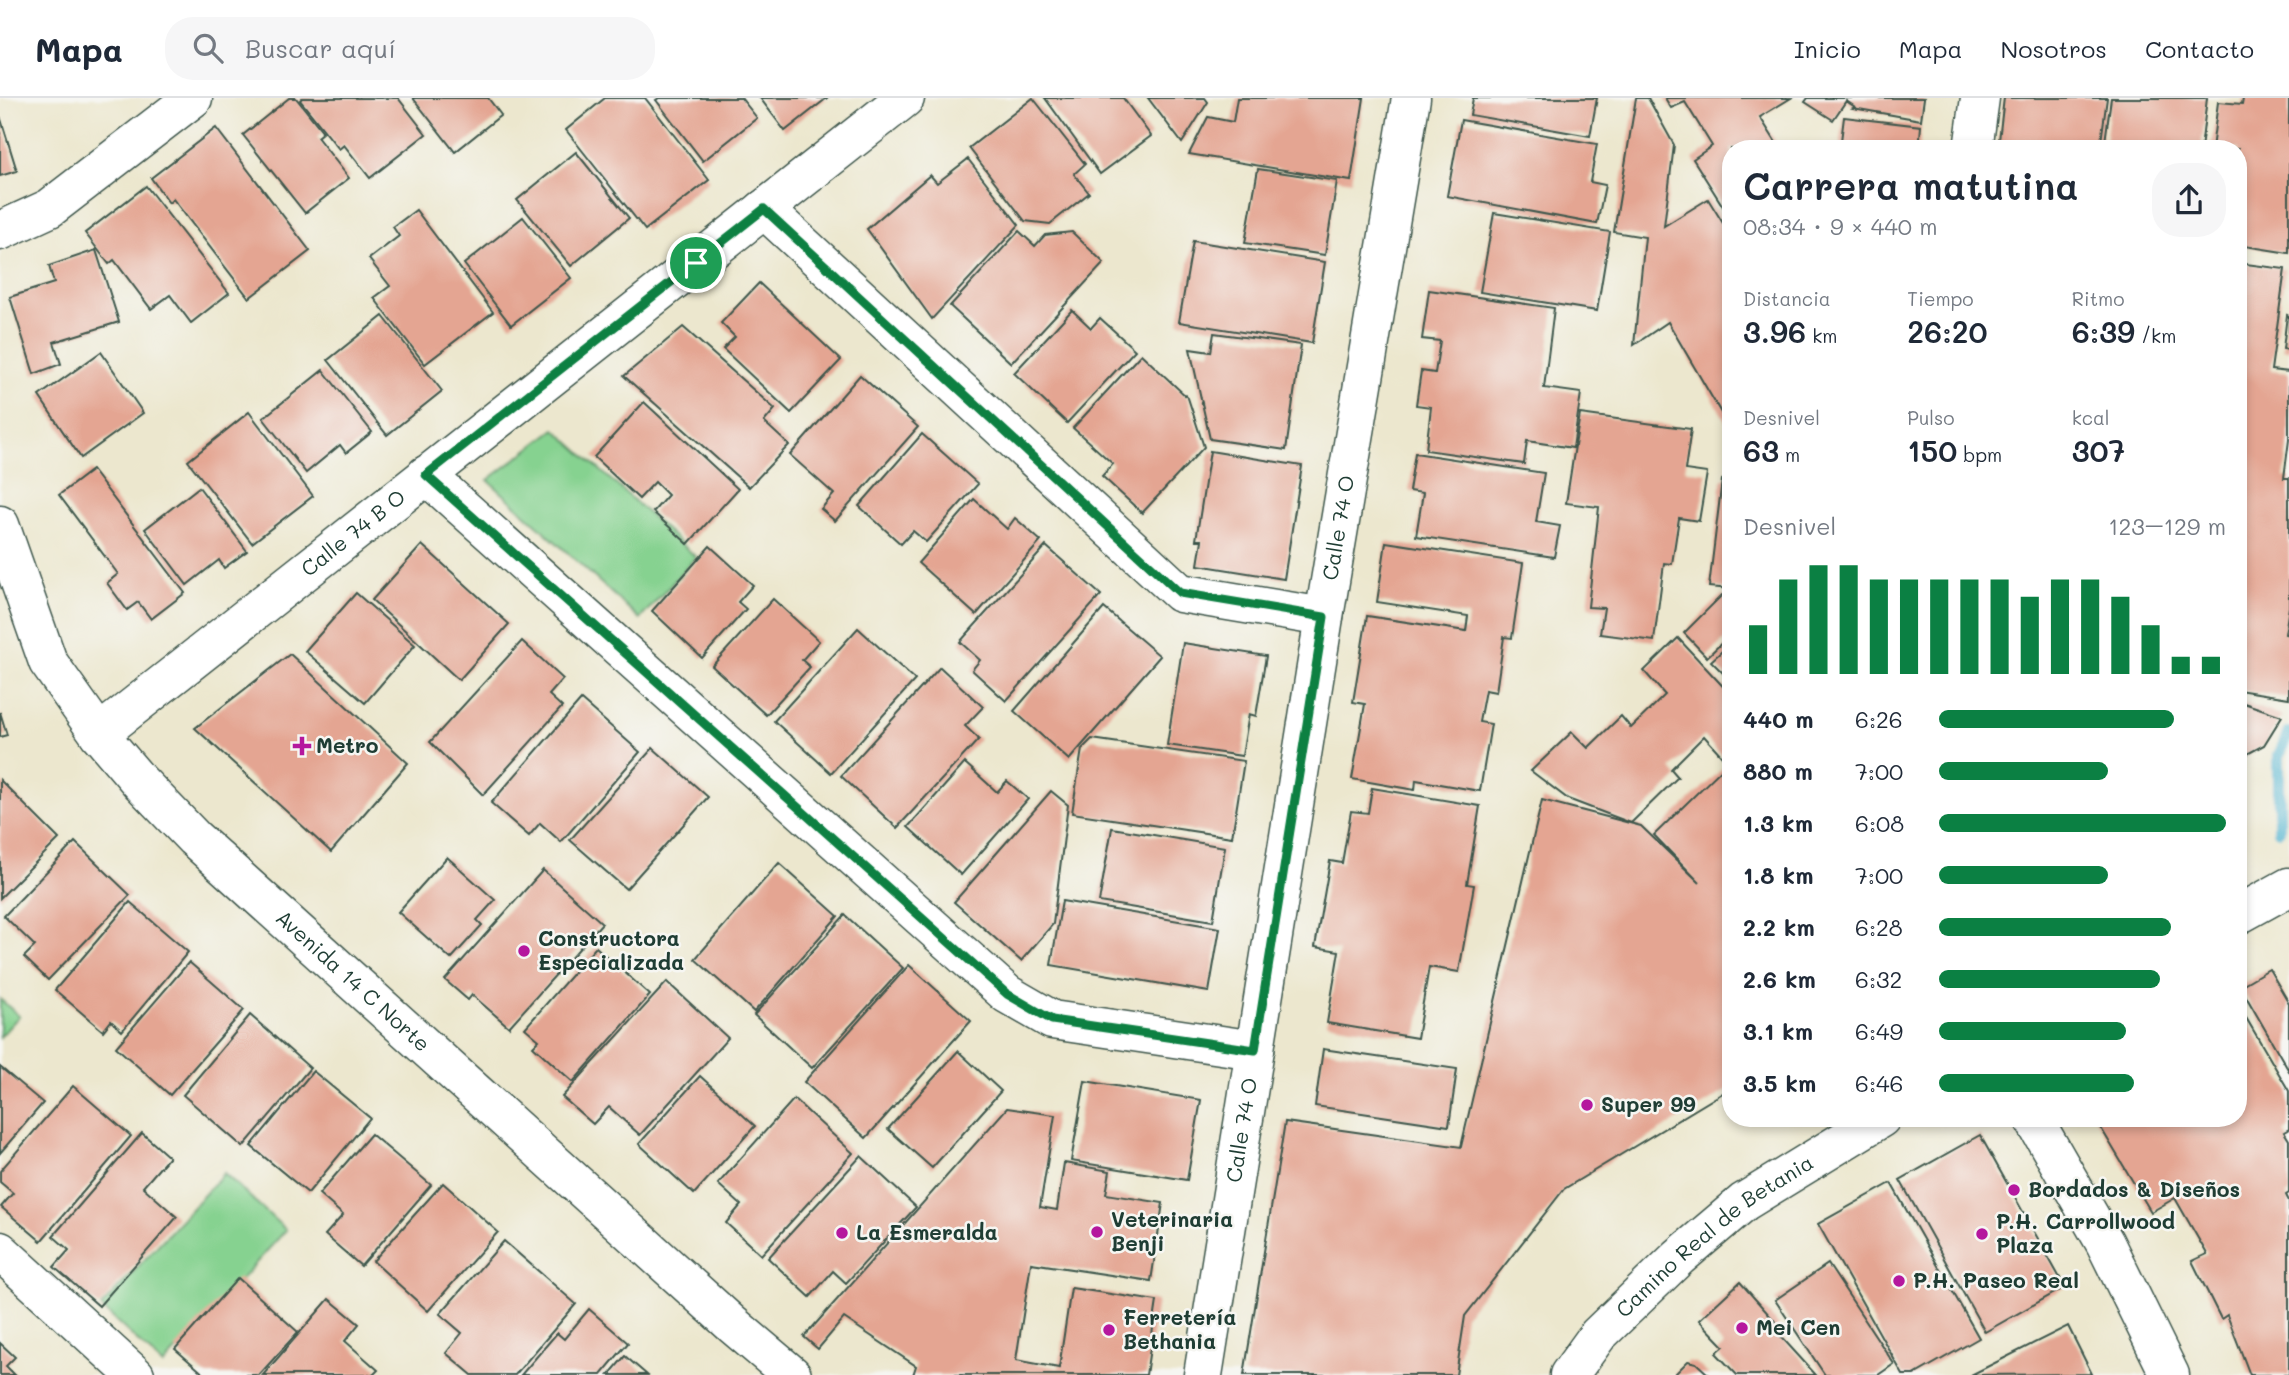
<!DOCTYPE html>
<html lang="es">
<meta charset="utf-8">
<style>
:root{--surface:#fff;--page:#f6f6f7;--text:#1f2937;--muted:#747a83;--line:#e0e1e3;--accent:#0b8043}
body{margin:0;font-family:Mali,sans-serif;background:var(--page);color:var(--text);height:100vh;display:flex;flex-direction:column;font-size:26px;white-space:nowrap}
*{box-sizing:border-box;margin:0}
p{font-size:23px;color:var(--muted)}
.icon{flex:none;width:38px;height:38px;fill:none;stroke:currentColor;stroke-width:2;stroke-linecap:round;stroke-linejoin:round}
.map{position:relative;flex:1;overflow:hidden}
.details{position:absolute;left:1722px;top:42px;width:525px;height:987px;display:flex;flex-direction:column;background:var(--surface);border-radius:28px;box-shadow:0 4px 10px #0003}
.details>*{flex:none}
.pin{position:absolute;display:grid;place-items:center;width:60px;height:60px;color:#fff;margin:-30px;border:4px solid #fff;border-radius:50%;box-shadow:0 2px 7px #0007}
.round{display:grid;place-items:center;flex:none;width:74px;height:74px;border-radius:28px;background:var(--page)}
.headline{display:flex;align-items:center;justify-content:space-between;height:119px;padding:0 21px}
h1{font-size:38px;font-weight:600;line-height:52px}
.metrics{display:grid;grid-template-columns:repeat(3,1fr);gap:10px;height:119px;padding:7px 21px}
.metrics div{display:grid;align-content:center}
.metrics b{font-size:30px;font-weight:600}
.metrics small{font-size:19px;font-weight:400}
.metrics p{font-size:19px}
.chart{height:196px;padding:14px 21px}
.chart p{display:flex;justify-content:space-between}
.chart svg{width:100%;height:126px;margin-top:7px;stroke:var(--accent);stroke-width:6}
ul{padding:0 21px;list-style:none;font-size:23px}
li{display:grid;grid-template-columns:112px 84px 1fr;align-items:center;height:52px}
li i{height:18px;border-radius:9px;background:var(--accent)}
header{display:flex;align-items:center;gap:42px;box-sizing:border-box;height:98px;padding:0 35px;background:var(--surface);border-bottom:2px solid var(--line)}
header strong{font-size:33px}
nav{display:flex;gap:38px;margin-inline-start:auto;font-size:24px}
.search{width:490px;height:63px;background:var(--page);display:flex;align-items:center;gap:18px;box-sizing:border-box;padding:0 24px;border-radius:28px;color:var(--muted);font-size:26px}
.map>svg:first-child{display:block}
.green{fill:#86d290;stroke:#528862;stroke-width:2}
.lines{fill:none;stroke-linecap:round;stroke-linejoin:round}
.stream{stroke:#51b4d0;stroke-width:12}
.building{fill:#e4a592}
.minor-casing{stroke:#3e564b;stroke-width:41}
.minor{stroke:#fff;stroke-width:38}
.route-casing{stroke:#fff;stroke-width:14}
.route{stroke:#0b8043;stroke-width:9}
.poi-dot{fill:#b5179e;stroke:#f6f6f2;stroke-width:2.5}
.labels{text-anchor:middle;stroke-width:5;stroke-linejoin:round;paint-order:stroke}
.street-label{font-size:21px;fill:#1f3d34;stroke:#f6f6f2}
.poi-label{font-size:21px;font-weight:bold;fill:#1f3d34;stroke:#f6f6f2;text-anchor:start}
</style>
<header>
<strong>Mapa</strong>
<div class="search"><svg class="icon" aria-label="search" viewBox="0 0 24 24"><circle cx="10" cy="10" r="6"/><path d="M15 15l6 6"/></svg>Buscar aquí</div>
<nav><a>Inicio</a><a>Mapa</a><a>Nosotros</a><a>Contacto</a></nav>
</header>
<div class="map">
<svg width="2289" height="1277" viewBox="0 0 2289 1277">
<rect width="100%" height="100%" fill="#f6f6f2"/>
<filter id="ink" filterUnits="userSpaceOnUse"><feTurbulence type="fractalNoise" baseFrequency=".0143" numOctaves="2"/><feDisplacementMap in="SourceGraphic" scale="14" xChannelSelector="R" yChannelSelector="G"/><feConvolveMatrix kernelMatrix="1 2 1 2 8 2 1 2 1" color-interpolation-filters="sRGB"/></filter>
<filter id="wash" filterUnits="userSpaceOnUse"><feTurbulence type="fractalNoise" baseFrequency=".00686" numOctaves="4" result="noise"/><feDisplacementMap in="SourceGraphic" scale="28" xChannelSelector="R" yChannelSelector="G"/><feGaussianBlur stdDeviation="1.57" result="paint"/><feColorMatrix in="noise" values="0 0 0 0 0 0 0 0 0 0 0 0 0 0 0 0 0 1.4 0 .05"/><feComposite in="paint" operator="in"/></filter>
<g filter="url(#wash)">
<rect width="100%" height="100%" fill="#ece7ce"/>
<g class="green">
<path d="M555,331L696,459L640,521L488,382Z"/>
<path d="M0,901L19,918L0,939Z"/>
<path d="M224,1075L286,1132L163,1267L101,1209Z"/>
</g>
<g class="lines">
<path class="stream" d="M2279,732V657L2289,635"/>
</g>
<g id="blocks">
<g class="building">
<path d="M289,0H296L323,34L317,39L349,80L305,115L243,37Z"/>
<path d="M302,0H398L426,36L370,80L344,47L339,51L300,2Z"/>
<path d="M413,0H488L501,17L455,54Z"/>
<path d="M605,0H645L709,82L645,132L566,32Z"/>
<path d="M659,0H741L757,20L703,63L656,2Z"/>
<path d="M760,0H827L785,33Z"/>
<path d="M1033,0L1085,66L1074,76L1089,95L1050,126L1025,123L969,50Z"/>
<path d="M1045,0H1123L1151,38L1100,76Z"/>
<path d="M1148,0H1205L1208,4L1182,45Z"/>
<path d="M1237,0H1364L1351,83L1189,56L1208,19L1233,24Z"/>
<path d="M1473,0H1597L1590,38L1470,17Z"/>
<path d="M1636,0H1648L1674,47L1664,128L1708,101L1731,138V332L1668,224L1634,247L1645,139L1614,134Z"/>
<path d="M1665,0H1791L1760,19L1780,51H1731V121L1693,61L1712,48L1685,4L1671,10Z"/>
<path d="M1808,0H1924L1921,22L1853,10L1855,9L1846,3L1833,22L1805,4Z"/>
<path d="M2004,0H2107L2100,51H1998Z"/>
<path d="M2111,0H2207L2201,51H2104Z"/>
<path d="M2243,0H2289V155L2238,147L2240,86H2238V51H2212L2218,4L2242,6Z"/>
<path d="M0,18L17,73L0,78Z"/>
<path d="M1844,19L1921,28L1919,51H1840Z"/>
<path d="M1461,22L1597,46L1590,84L1605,87L1597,126L1447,98Z"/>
<path d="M216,30L310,153L249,200L173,101L169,105L151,80Z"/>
<path d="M576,54L629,120L571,168L517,102Z"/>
<path d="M968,61L1019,127L932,221L867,131L930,77L937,85Z"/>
<path d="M1258,71L1337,83L1325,157L1245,145Z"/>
<path d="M146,88L229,195L191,225L170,197L151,211L114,162L109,166L85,135Z"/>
<path d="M416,112L493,214L425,266L374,200L390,188L369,161L399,138L393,129Z"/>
<path d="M1494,115L1610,134L1597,213L1480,194Z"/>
<path d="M523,119L571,180L511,227L464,166Z"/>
<path d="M1019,133L1035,148L1045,137L1072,134L1104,165L1011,265L950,208Z"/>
<path d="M1193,143L1325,164L1312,245L1179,224Z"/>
<path d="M96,152L119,224L54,244L61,266L34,276L10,199L54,185L49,168Z"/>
<path d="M2238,165L2285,171L2271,272L2289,274V342L2284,380H2289V509L2285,536L2289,537V600L2238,592Z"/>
<path d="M759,185L841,262L791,315L723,251L735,239L721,225Z"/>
<path d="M1429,192L1554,210L1544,290L1581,295L1573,350L1527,343L1524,366L1426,352L1431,309L1416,307L1421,273L1435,275L1440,243L1422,241Z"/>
<path d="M1072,212L1091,230L1100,220L1135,252L1067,325L1014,275Z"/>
<path d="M2287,217L2289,218V252L2283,251Z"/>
<path d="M383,218L442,293L387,337L328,262Z"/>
<path d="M683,229L775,311L764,324L789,347L749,389L624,278Z"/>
<path d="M1214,235L1301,247L1286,352L1210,341L1190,251L1211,254Z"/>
<path d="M101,254L143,315L81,360L39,298Z"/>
<path d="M1141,256L1188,300L1204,349L1142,415L1102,378L1113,366L1073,330Z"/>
<path d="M323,272L372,334L346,355L340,347L306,375L263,320Z"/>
<path d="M860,277L918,329L835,423L821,411L834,396L790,357Z"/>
<path d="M644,304L738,391L688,446L653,414L668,397L655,384L639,401L594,359Z"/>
<path d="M249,314L313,398L252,445L188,363Z"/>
<path d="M1580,316L1691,331L1685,372L1707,375L1699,423L1679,420L1672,466L1664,465L1654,543L1600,536L1604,510L1588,509L1599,409L1566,405Z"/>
<path d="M922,336L978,386L926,444L913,433L901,446L859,408Z"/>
<path d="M1210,353L1302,368L1284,481L1198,467L1202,442H1196Z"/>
<path d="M1415,355L1544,375L1536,424L1560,428L1554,459L1416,438L1423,395L1409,393Z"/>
<path d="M92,372L185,495L151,521L138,504L127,512L107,485L118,476L59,397Z"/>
<path d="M1731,377V491L1709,489L1722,382Z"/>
<path d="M199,389L247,453L224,470L219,462L187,487L145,431Z"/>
<path d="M974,401L1007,431L1015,420L1041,443L976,517L918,465Z"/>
<path d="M1386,444L1523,465L1512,540L1504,539L1496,594L1485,592L1479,624L1491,626L1480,693L1416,682L1415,692L1352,681L1365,606L1353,604L1367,518L1466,533L1468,518L1377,504Z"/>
<path d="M422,447L509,526L459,582L372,502Z"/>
<path d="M710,448L753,487L738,504L746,511L702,560L652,513Z"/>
<path d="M1046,448L1101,497L1006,603L972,572L980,562L960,544Z"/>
<path d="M356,495L415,547L365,605L305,553Z"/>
<path d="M1722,497L1731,505V536L1707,559L1684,535Z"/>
<path d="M773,501L819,543L802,562L810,569L766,617L712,568Z"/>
<path d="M1104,510L1160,558L1069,662L1014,613Z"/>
<path d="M858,530L915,582L831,675L774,623Z"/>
<path d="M1678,540L1731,597V649L1722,658L1704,638L1671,671L1678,679L1631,725L1568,701L1531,673L1572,634L1588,650L1621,618L1631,630L1665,597L1644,573Z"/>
<path d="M522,543L563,581L549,597L562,609L483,697L430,644Z"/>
<path d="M1183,545L1266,558L1256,618L1249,616L1242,658L1167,647Z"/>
<path d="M1731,545V583L1711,563Z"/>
<path d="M290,556L408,665L331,754L195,630Z"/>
<path d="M940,569L983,609L965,628L979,641L897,730L841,678Z"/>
<path d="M581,602L640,654L561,744L540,725L529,738L491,705Z"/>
<path d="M2238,603L2282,618L2264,647L2238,661Z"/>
<path d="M0,614L7,637L0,639Z"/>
<path d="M1092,641L1244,663L1232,739L1072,715L1082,651Z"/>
<path d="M653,650L708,699L626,791L570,742Z"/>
<path d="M1731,662V990L1564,1091L1465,1218L1456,1277H1244L1285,1024L1461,1049L1542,702L1641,728L1700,785L1654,737Z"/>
<path d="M965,665L997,694L1007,683L1028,701L961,777L908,729Z"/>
<path d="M0,682L59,741L0,800Z"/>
<path d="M1372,690L1480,708L1467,786L1474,787L1459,874L1429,869L1417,940L1327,925L1339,853L1315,849L1330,763L1342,765L1351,713L1368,715Z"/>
<path d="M1051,693L1068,707L1053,826L1021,863L954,804Z"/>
<path d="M1112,730L1225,749L1213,823L1099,804Z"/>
<path d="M75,744L130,797L48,882L24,859L35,848L4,818Z"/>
<path d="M447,759L495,802L477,822L482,827L451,861L398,814Z"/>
<path d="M779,765L838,818L754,914L695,861Z"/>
<path d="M543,772L602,825L509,929L472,897L468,902L445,882Z"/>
<path d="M1062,803L1220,830L1209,894L1051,867Z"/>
<path d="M130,804L188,854L122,933L111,923L103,933L55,892Z"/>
<path d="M845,817L903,870L812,970L754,917Z"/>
<path d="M596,849L650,897L573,984L533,948L539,942L525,930Z"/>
<path d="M189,864L244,912L170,997L116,949Z"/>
<path d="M909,867L971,923L866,1040L804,984Z"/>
<path d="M2269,871L2289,905V973L2240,888Z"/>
<path d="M667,884L728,940L640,1037L609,1009L593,1026L562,999Z"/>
<path d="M250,917L310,970L243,1049L183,997Z"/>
<path d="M2245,918L2289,993V1031L2284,1034L2289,1042V1095L2286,1097L2289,1103V1277H2250L2227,1217L2221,1221L2192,1163L2207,1156L2175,1100L2151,1114L2095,1020H2238V923Z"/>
<path d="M1323,951L1457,971L1449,1028L1315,1008Z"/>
<path d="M958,953L1001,993L932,1070L888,1031Z"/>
<path d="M0,969L43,1005L0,1055Z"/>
<path d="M313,973L370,1020L308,1095L251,1048Z"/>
<path d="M700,978L755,1028L694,1096L639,1046Z"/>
<path d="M1085,983L1201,1002L1187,1082L1071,1063Z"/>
<path d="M73,988L131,1038L41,1143L1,1109L13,1095L0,1084V1073Z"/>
<path d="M794,1001L853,1055L761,1157L726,1125L741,1107L718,1086Z"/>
<path d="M1007,1010L1055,1017L1040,1109L1057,1112L1064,1065L1110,1073L1106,1096L1163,1105L1151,1183L1031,1165L1016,1262L1059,1270L1071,1190L1157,1203L1146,1277H913L916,1268L844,1220L818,1251L804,1239Z"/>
<path d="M142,1035L169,1059L143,1089L177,1119L99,1208L54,1169L69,1152L53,1138Z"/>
<path d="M371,1036L431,1087L361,1168L325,1137L343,1117L319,1096Z"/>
<path d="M1980,1037L2065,1189L1985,1234L1900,1082Z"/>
<path d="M861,1058L916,1109L846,1185L833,1173L810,1199L768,1160Z"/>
<path d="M443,1085L498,1134L428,1213L373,1163Z"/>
<path d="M1891,1085L1979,1240L1914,1277H1903L1818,1126Z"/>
<path d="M504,1143L576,1206L515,1277H472L446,1255L462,1235L440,1216Z"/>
<path d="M1828,1166L1894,1266L1878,1277H1825L1775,1202Z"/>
<path d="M238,1180L298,1234L259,1277H205L175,1251Z"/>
<path d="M1740,1184L1779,1228L1775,1232L1816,1277H1737L1716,1255L1724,1248L1699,1222Z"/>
<path d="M329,1201L359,1226L345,1243L378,1272L373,1277H263Z"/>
<path d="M589,1211L628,1245L601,1277H521L557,1235L564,1241Z"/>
<path d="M2068,1228L2092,1276L1971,1277Z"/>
<path d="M0,1245L15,1259L6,1268L15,1277H0Z"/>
<path d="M625,1258L647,1277H609Z"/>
<path d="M1688,1263L1696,1265L1709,1277H1674Z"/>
</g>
</g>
</g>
<g filter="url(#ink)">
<use href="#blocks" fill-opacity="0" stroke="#3e564b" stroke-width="2"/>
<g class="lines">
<g class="minor-casing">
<g id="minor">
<path d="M1973,51L1980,0"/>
<path d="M764,111L1180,495L1324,519"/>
<path d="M0,133L50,110L193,0"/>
<path d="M426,377L1007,896L1052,922L1255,952"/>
<path id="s1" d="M0,427L48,564L99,636L139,683L194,740L733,1227L792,1277"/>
<path id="s2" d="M99,636L905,0"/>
<path d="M2238,817L2289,789"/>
<path d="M2033,1020L2105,1145L2170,1277"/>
<path d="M0,1153L135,1277"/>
<path id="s3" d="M1203,1277L1324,519L1411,0"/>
<path id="s4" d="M1569,1277L1598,1237L1679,1159L1744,1104L1881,1020"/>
</g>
</g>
<use href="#minor" class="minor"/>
</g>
</g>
<g class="lines" filter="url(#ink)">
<g class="route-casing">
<path id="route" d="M764,111L1180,495L1324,519L1255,952L1052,922L1007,896L426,377Z"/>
</g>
<use href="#route" class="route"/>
</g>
<g class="poi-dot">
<path d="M298.5 637.5h7v7h7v7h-7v7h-7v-7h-7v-7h7z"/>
<circle cx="524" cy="853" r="7"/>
<circle cx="1587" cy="1007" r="7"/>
<circle cx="2014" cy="1092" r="7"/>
<circle cx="1097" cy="1134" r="7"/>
<circle cx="842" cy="1135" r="7"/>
<circle cx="1982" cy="1136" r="7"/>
<circle cx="1899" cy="1183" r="7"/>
<circle cx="1742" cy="1230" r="7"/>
<circle cx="1109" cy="1232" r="7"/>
</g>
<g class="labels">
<g class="street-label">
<text dy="7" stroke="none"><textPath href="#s3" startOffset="858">Calle 74 O</textPath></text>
<text dy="7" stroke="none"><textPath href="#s2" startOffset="324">Calle 74 B O</textPath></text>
<text dy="7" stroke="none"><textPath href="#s1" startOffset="588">Avenida 14 C Norte</textPath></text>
<text dy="7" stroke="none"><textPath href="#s3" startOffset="248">Calle 74 O</textPath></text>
<text dy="7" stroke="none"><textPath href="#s4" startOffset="203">Camino Real de Betania</textPath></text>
</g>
<g class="poi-label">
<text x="316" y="655">Metro</text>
<text x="538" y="848">Constructora<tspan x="538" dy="24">Especializada</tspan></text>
<text x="1601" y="1014">Super 99</text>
<text x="2028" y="1099">Bordados &amp; Diseños</text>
<text x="1111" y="1129">Veterinaria<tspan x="1111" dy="24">Benji</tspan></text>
<text x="1996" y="1131">P.H. Carrollwood<tspan x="1996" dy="24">Plaza</tspan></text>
<text x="856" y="1142">La Esmeralda</text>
<text x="1913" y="1190">P.H. Paseo Real</text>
<text x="1123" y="1227">Ferretería<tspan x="1123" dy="24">Bethania</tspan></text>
<text x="1756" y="1237">Mei Cen</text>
</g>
</g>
</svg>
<div class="pin" style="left:696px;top:165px;background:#1e9e55"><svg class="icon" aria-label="arrive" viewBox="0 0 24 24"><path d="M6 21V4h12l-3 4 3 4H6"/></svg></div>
<section class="details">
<div class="headline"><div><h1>Carrera matutina</h1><p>08:34 · 9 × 440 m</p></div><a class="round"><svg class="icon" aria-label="share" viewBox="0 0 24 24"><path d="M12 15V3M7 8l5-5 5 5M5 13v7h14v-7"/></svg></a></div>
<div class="metrics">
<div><p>Distancia</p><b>3.96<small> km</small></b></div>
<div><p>Tiempo</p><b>26:20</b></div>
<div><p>Ritmo</p><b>6:39<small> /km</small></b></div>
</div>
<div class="metrics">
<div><p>Desnivel</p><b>63<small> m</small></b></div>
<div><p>Pulso</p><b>150<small> bpm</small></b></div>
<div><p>kcal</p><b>307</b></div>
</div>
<div class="chart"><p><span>Desnivel</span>123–129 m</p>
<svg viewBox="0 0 160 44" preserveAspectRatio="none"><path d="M5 44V27M15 44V11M25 44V6M35 44V6M45 44V11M55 44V11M65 44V11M75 44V11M85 44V11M95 44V17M105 44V11M115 44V11M125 44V17M135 44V27M145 44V38M155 44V38"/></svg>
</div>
<ul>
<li><b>440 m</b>6:26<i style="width:82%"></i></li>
<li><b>880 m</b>7:00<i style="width:59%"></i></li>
<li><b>1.3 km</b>6:08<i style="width:100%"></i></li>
<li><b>1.8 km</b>7:00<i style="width:59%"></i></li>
<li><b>2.2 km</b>6:28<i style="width:81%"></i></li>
<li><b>2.6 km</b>6:32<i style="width:77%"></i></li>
<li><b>3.1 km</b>6:49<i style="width:65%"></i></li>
<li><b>3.5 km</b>6:46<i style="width:68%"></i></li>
</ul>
</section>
</div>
